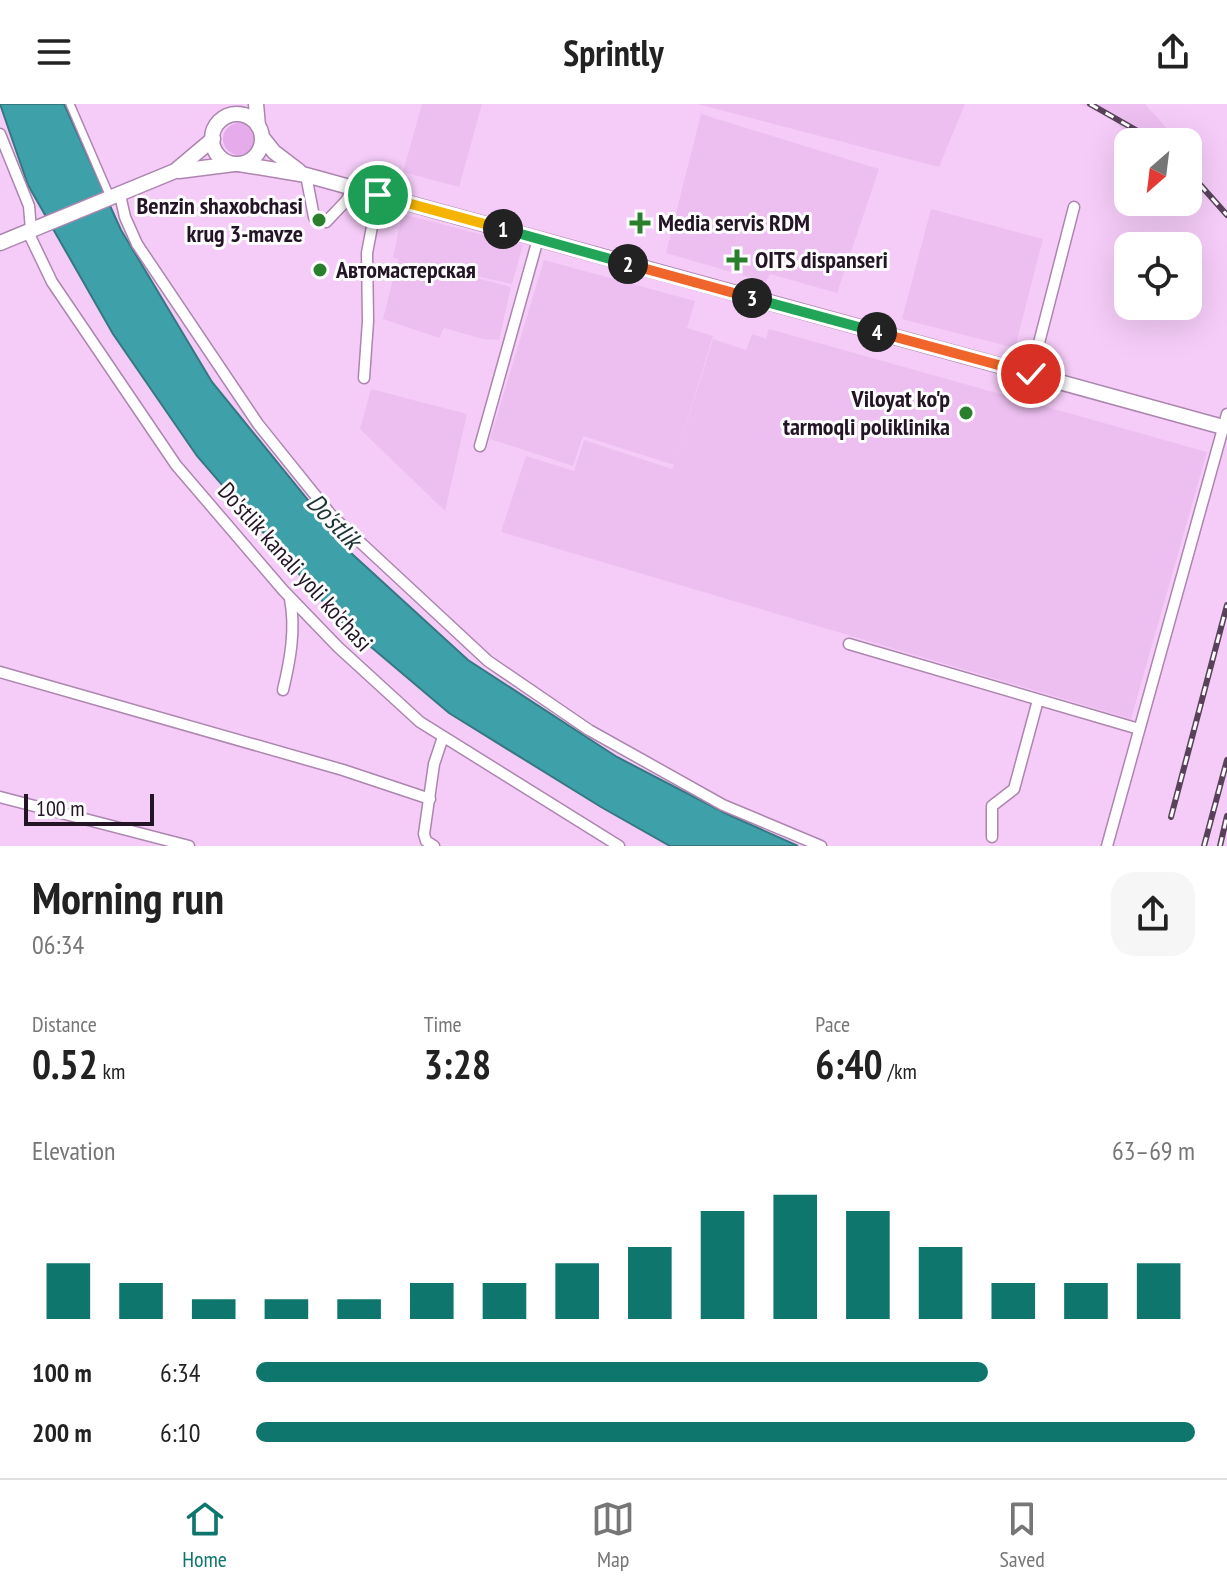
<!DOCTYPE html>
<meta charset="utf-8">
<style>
:root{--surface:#fff;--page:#f6f6f6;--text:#222;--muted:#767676;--line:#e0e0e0;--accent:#0f766e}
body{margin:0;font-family:"PT Sans Narrow",sans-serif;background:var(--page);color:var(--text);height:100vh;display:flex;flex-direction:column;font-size:30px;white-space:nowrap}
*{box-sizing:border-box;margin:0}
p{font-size:26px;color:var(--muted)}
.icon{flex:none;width:44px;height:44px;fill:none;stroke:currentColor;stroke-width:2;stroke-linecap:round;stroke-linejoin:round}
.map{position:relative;height:742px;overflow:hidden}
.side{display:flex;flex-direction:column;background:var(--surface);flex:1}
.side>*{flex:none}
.needle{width:52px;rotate:208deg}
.buttons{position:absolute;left:1114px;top:24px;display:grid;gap:16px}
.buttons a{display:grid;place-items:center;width:88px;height:88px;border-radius:16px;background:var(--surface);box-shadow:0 8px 32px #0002;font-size:40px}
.scale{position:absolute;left:24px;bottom:20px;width:130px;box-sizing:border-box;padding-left:8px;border:4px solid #231525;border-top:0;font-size:22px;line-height:28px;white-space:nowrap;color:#231525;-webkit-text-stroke:6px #fdfdfd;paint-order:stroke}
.pin{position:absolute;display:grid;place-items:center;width:68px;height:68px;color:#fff;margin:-34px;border:4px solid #fff;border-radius:50%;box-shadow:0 2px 8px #0007}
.km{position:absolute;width:40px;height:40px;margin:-20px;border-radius:50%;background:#222;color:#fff;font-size:22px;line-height:40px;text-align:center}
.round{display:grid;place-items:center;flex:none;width:84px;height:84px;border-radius:24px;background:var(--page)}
.head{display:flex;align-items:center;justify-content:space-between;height:136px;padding:0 32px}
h1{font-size:44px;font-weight:700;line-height:60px}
.stats{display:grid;grid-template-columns:repeat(3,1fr);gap:12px;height:136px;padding:8px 32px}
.stats div{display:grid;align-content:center}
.stats b{font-size:40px;font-weight:700}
.stats small{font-size:22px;font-weight:400}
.stats p{font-size:22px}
.chart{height:224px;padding:16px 32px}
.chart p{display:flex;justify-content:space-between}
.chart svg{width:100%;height:144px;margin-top:8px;stroke:var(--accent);stroke-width:6}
ul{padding:0 32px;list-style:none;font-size:26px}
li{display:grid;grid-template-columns:128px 96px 1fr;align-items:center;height:60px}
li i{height:20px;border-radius:10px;background:var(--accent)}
header{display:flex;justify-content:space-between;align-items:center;height:104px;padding:0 32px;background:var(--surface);font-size:36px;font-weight:700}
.tab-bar{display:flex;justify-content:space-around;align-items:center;height:112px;border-top:2px solid var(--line);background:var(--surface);font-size:22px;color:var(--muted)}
.tab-bar a{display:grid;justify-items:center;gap:4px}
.tab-bar .active{color:var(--accent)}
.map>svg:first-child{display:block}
.built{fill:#edbff1}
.green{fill:#e5abeb}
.water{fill:#3ea1aa;stroke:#367782;stroke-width:2}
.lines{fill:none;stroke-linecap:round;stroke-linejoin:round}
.pedestrian-casing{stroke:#ac86af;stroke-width:10}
.minor-casing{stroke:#ac86af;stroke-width:13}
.secondary-casing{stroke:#ac86af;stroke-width:17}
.pedestrian{stroke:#fff;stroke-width:7}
.minor{stroke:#fff;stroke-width:10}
.secondary{stroke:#fff;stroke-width:14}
.rail-casing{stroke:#574259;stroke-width:6}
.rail{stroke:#fdfdfd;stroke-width:3;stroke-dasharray:9;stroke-linecap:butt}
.split-1-casing{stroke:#fff;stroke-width:16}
.split-2-casing{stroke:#fff;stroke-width:16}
.split-3-casing{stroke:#fff;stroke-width:16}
.split-4-casing{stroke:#fff;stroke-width:16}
.split-5-casing{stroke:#fff;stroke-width:16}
.split-6-casing{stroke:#fff;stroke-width:16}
.split-1{stroke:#f5b400;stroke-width:10}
.split-2{stroke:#22a559;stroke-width:10}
.split-3{stroke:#f0652b;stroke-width:10}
.split-4{stroke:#22a559;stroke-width:10}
.split-5{stroke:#f0652b;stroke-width:10}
.split-6{stroke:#f5b400;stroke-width:10}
.poi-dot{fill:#2a7f2c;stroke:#fdfdfd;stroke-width:3}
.labels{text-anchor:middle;stroke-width:6;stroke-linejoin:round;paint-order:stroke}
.poi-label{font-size:24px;font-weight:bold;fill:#231525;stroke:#fdfdfd;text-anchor:start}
.street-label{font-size:24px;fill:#231525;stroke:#fdfdfd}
.water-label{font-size:26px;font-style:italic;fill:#1c3335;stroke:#fdfdfd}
</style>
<header><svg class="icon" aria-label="menu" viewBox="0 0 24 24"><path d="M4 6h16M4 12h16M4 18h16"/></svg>Sprintly<svg class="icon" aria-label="share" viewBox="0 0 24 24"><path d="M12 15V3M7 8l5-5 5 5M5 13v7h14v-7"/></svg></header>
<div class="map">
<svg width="1227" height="742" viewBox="0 0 1227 742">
<rect width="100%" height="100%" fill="#f5ccf8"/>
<g class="built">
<path d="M422,0H482L459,83L403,68Z"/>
<path d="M697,0H965L939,63Z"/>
<path d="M1079,0H1145L1179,38H1137L1108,11Z"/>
<path d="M701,10L879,65L837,189L770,170L766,178L666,149Z"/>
<path d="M931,105L1043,135L1015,244L902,215Z"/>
<path d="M402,110L523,141L512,180L438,164L511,183L499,236L483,235L444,224L439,234L383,215L398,155L393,154Z"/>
<path d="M544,156L695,197L687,224L713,232L674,360L713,235L746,246L752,230L766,235L769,225L1207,348L1131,615L501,428L526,352L574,367L584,336L672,365L674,361L583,332L573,362L490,335Z"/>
<path d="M371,285L467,310L445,407L360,325Z"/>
</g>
<circle class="green" cx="239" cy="35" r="16"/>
<path class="water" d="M0,0H64L121,126L212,278L351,449L468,556L617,653L727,710L798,742H670L601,703L449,609L338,515L197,352L113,230L28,81Z"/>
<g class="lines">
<g class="pedestrian-casing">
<path id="pedestrian" d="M70,0L108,88"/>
</g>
<g class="minor-casing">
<g id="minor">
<path d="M0,30L29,102L31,126"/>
<path d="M306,71L314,113"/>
<path d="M120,91L125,113L137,140L258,320L332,412L488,557L589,626L723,701L821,742"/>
<path d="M326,118L346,97L353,84"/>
<path d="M28,128L52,178L176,361L283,486L338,543L420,618L619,742"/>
<path d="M1031,270L1074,103"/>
<path d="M364,274L368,217L367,149L378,91"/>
<path d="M480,342L538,135"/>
<path d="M849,540L1139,625"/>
<path d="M0,568L343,666L430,695"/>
<path d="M283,586C290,557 296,525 290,495"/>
<path d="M0,693L189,742"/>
<path d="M992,733V702L1014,685L1038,596"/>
<path d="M434,742L426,737L424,730L434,660L443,633"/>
<path d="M1107,742L1227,310"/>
</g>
</g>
<g class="secondary-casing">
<g id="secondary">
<path d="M256,0L258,22"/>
<circle cx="237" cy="35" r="25"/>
<path d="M262,33L274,48L299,67"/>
<path d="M239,60L306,71L1223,323"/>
<path d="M179,67L234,60"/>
<path d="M0,139L175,67L213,35"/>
</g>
</g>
<use href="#pedestrian" class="pedestrian"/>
<use href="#minor" class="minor"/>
<use href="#secondary" class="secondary"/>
<g class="rail-casing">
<g id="rail">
<path d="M1090,0L1157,38"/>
<path d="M1188,67L1227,111"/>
<path d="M1171,713L1227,501"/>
<path d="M1204,742L1227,656"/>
<path d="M1220,742L1227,712"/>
</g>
</g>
<use href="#rail" class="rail"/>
</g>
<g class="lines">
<g class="split-1-casing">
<path id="split-1" d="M378,91L503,125"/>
</g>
<g class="split-2-casing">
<path id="split-2" d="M503,125L628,160"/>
</g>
<g class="split-3-casing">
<path id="split-3" d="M628,160L752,194"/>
</g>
<g class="split-4-casing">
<path id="split-4" d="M752,194L877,228"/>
</g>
<g class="split-5-casing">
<path id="split-5" d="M877,228L1002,262"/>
</g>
<g class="split-6-casing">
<path id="split-6" d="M1002,262L1031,270"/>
</g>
<use href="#split-1" class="split-1"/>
<use href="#split-2" class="split-2"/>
<use href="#split-3" class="split-3"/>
<use href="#split-4" class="split-4"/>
<use href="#split-5" class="split-5"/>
<use href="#split-6" class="split-6"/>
</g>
<g class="poi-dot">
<circle cx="319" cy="116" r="8"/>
<path d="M636 107h8v8h8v8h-8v8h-8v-8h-8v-8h8z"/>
<path d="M733 144h8v8h8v8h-8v8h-8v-8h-8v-8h8z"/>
<circle cx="320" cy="166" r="8"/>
<circle cx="966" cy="309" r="8"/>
</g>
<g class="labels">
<g class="poi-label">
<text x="303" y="110" text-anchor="end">Benzin shaxobchasi<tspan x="303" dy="28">krug 3-mavze</tspan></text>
<text x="658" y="127">Media servis RDM</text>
<text x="755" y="164">OITS dispanseri</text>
<text x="336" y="174">Автомастерская</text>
<text x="950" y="303" text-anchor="end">Viloyat ko'p<tspan x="950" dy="28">tarmoqli poliklinika</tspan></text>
</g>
<g class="street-label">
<text transform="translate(295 463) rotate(48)" y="8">Do'stlik kanali yoli ko'chasi</text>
</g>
<g class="water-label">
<text transform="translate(334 417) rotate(46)" y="9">Do'stlik</text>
</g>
</g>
</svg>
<div class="buttons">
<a><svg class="needle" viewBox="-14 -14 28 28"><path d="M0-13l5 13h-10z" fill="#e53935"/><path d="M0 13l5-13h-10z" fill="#767676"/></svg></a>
<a><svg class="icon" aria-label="locate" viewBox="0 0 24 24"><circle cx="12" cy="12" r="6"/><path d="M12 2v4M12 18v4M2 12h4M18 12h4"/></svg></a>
</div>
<div class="scale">100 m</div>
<div class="pin" style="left:378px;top:91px;background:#1e9e55"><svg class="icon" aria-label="arrive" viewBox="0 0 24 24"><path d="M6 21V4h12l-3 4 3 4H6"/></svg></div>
<div class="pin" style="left:1031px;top:270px;background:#d93025"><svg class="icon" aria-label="check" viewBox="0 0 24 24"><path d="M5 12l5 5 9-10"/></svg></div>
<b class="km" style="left:503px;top:125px">1</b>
<b class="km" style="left:628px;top:160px">2</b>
<b class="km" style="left:752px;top:194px">3</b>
<b class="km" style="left:877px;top:228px">4</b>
</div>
<section class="side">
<div class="head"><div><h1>Morning run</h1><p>06:34</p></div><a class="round"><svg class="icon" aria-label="share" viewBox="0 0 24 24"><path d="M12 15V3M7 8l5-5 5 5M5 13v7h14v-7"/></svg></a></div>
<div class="stats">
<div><p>Distance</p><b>0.52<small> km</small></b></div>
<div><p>Time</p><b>3:28</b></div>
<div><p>Pace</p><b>6:40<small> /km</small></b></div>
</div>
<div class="chart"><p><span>Elevation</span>63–69 m</p>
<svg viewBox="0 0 160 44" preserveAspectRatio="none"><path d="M5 44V27M15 44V33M25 44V38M35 44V38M45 44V38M55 44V33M65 44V33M75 44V27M85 44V22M95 44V11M105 44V6M115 44V11M125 44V22M135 44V33M145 44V33M155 44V27"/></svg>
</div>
<ul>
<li><b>100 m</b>6:34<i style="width:78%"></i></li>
<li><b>200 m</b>6:10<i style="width:100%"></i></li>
</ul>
</section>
<nav class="tab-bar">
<a class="active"><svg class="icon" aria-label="home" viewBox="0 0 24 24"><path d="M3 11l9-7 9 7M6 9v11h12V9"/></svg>Home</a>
<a><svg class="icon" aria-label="map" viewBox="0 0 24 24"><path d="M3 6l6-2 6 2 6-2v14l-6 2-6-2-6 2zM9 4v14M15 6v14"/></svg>Map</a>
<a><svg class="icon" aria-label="saved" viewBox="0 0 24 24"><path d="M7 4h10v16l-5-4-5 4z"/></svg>Saved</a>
</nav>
